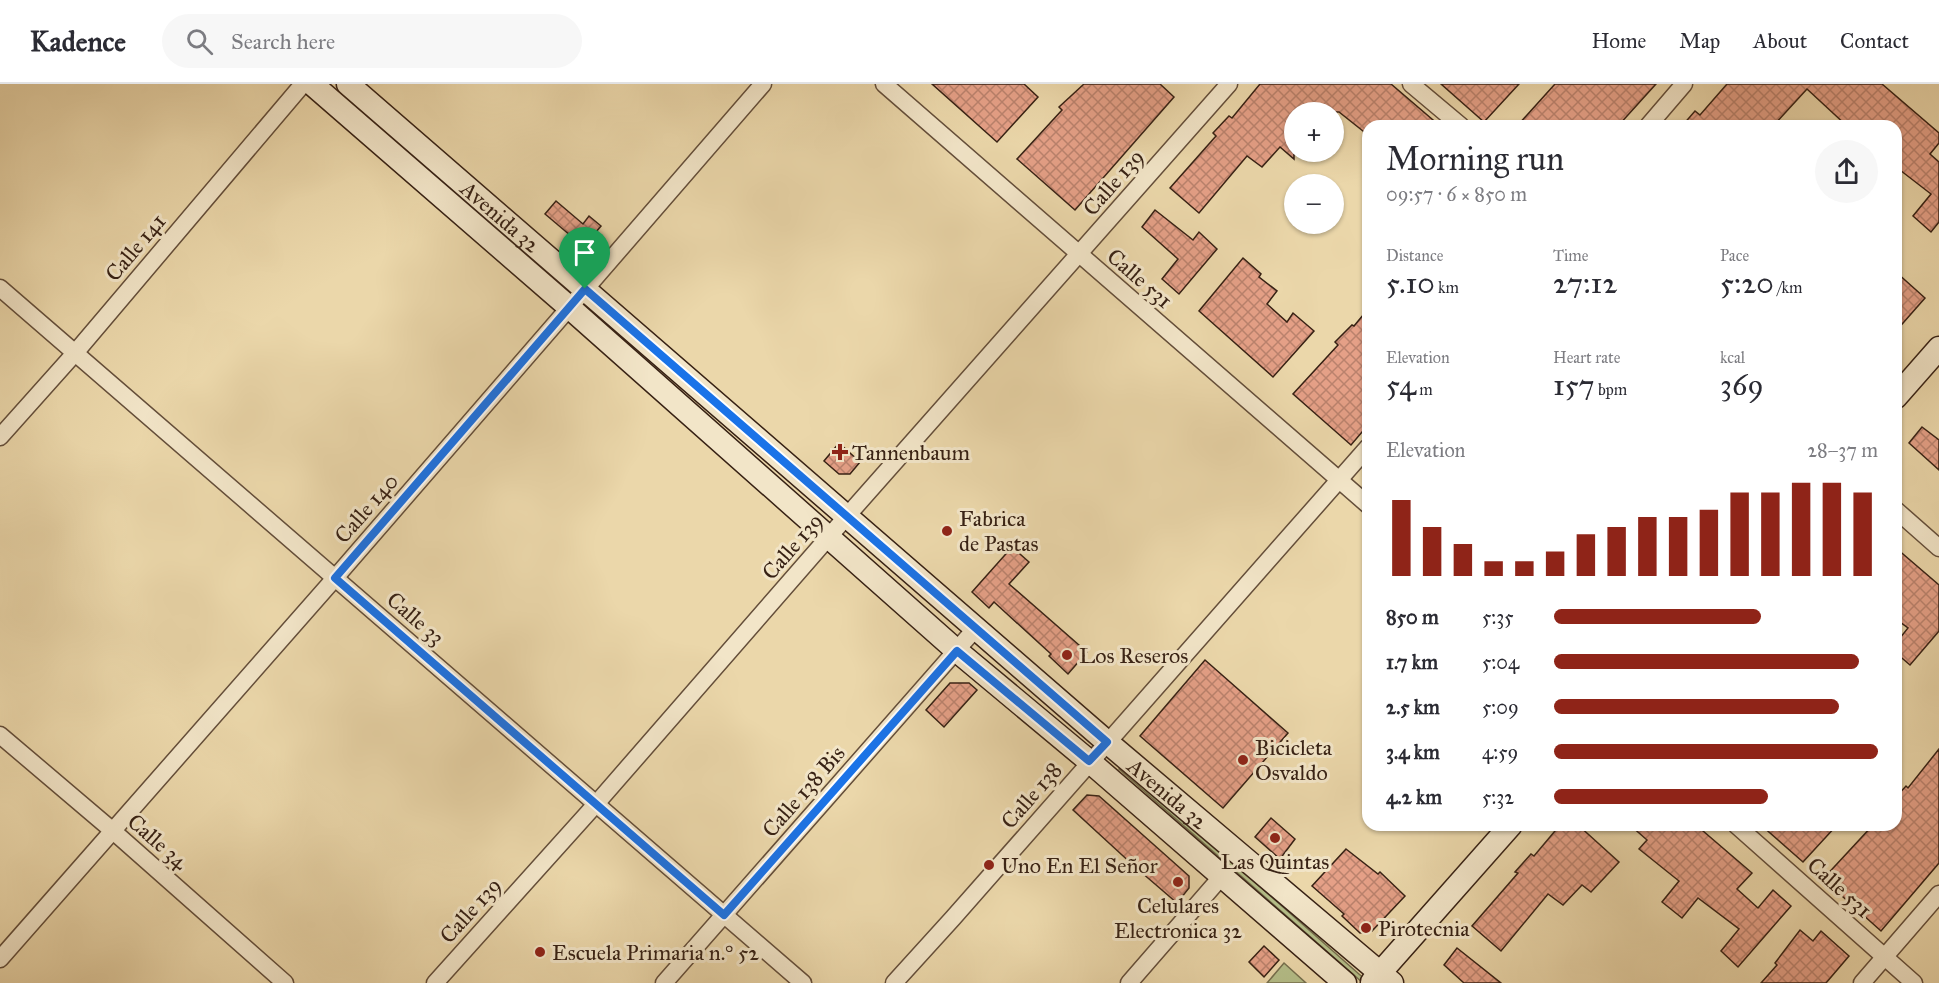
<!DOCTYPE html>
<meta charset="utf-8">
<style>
:root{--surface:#fff;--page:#f7f7f7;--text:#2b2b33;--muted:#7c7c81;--line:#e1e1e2;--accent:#8f2418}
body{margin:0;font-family:"IM FELL Great Primer",serif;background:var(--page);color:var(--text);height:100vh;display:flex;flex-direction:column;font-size:22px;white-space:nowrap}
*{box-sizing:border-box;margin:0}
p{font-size:20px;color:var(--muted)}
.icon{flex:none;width:33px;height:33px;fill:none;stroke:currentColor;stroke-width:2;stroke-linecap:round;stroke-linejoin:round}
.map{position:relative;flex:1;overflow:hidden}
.panel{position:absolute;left:1362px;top:36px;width:540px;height:711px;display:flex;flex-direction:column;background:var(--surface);border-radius:18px;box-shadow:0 2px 4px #0004}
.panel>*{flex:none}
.controls{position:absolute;left:1284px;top:18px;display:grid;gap:12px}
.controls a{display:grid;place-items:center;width:60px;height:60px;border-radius:50%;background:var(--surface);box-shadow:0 2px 4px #0004;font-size:30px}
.pin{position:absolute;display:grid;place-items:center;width:51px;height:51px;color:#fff;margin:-62px -26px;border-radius:50% 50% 50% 0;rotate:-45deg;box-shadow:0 0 6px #0007}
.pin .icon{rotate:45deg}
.round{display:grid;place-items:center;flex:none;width:63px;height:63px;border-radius:32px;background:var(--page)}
.head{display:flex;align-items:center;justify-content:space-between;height:102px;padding:0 24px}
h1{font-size:33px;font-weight:600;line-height:45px}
.stats{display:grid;grid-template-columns:repeat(3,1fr);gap:9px;height:102px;padding:6px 24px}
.stats div{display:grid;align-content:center}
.stats b{font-size:30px;font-weight:600}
.stats small{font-size:16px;font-weight:400}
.stats p{font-size:16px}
.chart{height:168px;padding:12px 24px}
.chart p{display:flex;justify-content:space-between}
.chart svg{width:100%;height:108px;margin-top:6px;stroke:var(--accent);stroke-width:6}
ul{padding:0 24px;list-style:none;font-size:20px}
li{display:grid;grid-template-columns:96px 72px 1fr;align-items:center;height:45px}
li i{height:15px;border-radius:8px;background:var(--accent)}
header{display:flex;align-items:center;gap:36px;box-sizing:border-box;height:84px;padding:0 30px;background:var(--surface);border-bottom:2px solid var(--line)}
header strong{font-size:28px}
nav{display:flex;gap:33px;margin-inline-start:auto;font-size:21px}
.search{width:420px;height:54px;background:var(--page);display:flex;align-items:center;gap:15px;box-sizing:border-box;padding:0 21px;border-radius:33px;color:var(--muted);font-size:22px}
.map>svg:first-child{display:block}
.grass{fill:#b5bf8a;stroke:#76704f;stroke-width:1.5}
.building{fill:url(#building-cross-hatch);stroke:#372114;stroke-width:1.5}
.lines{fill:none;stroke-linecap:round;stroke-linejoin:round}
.street-casing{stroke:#644e3a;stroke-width:19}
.secondary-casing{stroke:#372114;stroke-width:25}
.street{stroke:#f2e5c8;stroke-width:16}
.secondary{stroke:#f2e5c8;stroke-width:22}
.route-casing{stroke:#fff;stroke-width:12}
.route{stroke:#1a73e8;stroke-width:8}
.poi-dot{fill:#8f2418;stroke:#f2e5c8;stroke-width:2}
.labels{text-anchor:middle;stroke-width:6;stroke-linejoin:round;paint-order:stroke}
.street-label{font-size:22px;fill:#372114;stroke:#f2e5c8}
.poi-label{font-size:22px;fill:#372114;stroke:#f2e5c8;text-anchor:start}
</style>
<header>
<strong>Kadence</strong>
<div class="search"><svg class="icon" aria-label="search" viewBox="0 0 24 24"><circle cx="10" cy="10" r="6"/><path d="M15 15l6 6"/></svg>Search here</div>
<nav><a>Home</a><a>Map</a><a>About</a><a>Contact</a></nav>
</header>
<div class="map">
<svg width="1939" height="899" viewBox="0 0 1939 899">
<defs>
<pattern id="building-cross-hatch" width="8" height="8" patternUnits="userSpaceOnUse" patternTransform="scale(1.5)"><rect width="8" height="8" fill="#e5a087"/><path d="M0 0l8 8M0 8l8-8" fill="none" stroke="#ba826d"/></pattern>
</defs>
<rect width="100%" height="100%" fill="#ebd7aa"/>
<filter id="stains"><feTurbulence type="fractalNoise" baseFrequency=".00333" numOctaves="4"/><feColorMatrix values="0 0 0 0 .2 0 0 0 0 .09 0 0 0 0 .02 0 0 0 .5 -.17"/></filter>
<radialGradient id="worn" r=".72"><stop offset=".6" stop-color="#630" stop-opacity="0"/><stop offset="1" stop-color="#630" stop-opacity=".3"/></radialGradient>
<g class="grass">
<path d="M1123,682L1368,898L1363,899L1119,685Z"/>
<path d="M1284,879L1306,899H1267Z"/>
</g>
<g class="building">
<path d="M932,0H1024L1038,13L997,58Z"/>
<path d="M1084,0H1160L1174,13L1075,126L1017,75L1062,26L1059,23Z"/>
<path d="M1260,0H1391L1440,42H1368V51L1339,28H1294V75L1280,63L1262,83L1247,72L1199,129L1170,104L1216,52L1213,49L1229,32L1232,34Z"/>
<path d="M1441,0H1519L1484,38Z"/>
<path d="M1555,0H1656L1618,42H1517Z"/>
<path d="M1727,0H1882L1939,49V59L1930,70L1939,78V138L1931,148L1913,132L1931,110L1896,83V42H1847L1807,5L1773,42H1682L1695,27L1700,31Z"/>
<path d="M556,117L583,140L589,132L601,142L590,155L577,157L545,130Z"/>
<path d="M1155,126L1193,156L1199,148L1217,165L1179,210L1162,195L1178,175L1142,143Z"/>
<path d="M1243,174L1261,190L1259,193L1277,207L1267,220L1287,238L1293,229L1314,247L1273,293L1199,227Z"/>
<path d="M1896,188L1925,214L1896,247Z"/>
<path d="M1368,225V341L1351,361L1293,310L1338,261L1335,258L1352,241L1354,242Z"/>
<path d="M1922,343L1939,356V386L1909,359Z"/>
<path d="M839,359L860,378L850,390H839L824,377Z"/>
<path d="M1012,463L1029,478L1009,500L1087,568L1068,590L1049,572L1051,570L994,518L989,524L972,508Z"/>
<path d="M1896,464L1939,501V547L1910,581L1896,569V559L1908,544L1896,535Z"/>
<path d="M1205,576L1288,649L1223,724L1140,652Z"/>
<path d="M950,599H969L977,606L944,643L926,626Z"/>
<path d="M1939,665V779L1881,847L1823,795L1873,741H1896V713L1906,702L1908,704Z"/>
<path d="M1087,711L1099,712L1189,792V804L1177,819L1134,782L1073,726Z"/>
<path d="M1271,734L1295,755L1280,775L1255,753Z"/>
<path d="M1560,741H1578L1619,778L1591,808L1582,801L1563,821L1548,810L1501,867L1472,842L1518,789L1515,788L1531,770L1534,772Z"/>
<path d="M1630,741H1696L1752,789L1737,805L1758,824L1773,806L1791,822L1738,883L1721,867L1739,845L1698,814L1682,834L1662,818L1679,797L1639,765L1647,756Z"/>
<path d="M1761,741H1837L1803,778Z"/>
<path d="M1346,765L1378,790L1380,788L1405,812L1372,847L1360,849L1342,832L1344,830L1312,802Z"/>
<path d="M1800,846L1813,857L1821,847L1849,872L1826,899H1761L1777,881L1775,879Z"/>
<path d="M1264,862L1279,876L1264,893L1249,878Z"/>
<path d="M1457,864L1501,899H1464L1444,881Z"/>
</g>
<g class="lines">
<g class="street-casing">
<g id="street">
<path d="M884,0L1368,421"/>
<path d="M1411,0L1461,42"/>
<path d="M1648,42L1684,0"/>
<path d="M0,204L803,899"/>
<path d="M0,353L75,269L303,0"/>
<path d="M1896,426L1939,464"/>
<path d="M0,651L113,747L285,899"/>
<path d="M1736,741L1914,899"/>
<path d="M0,875L335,494L763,0"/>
<path d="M435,899L596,720L847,432L1229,0"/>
<path d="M664,899L976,544"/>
<path d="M894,899L953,834L1368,363"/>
<path d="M1129,899L1222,792"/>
<path d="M1862,899L1939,810"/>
</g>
</g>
<g class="secondary-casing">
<g id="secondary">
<path d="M312,0L570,224L957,567L1089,677L1345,899"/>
<path id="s1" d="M348,0L1107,658L1392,899"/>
<path d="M1896,313L1939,264"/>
<path d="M1372,898L1511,741"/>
</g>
</g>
<use href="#street" class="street"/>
<use href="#secondary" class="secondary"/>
</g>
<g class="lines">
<g class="route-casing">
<path id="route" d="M585,205L1107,658L1089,677L957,567L724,831L335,494Z"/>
</g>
<use href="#route" class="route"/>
</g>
<g class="poi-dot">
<path d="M837 359h6v6h6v6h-6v6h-6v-6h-6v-6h6z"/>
<circle cx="947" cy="447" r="6"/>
<circle cx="1067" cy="571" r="6"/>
<circle cx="1243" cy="676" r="6"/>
<circle cx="1275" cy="754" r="6"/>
<circle cx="989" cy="781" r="6"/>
<circle cx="1178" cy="798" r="6"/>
<circle cx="1366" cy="844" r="6"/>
<circle cx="540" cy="868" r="6"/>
</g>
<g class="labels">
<g class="street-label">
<text transform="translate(1113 98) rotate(-49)" y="8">Calle 139</text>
<text dy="8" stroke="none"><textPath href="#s1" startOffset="202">Avenida 32</textPath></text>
<text transform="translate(135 163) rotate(-50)" y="8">Calle 141</text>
<text transform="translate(1140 194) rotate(41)" y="8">Calle 531</text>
<text transform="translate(366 424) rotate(-49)" y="8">Calle 140</text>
<text transform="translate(792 462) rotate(-49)" y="8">Calle 139</text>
<text transform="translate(416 534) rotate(41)" y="8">Calle 33</text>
<text transform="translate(803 707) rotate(-49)" y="8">Calle 138 Bis</text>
<text dy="8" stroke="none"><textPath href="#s1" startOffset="1084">Avenida 32</textPath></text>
<text transform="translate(1031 711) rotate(-49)" y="8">Calle 138</text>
<text transform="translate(158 757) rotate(41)" y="8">Calle 34</text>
<text transform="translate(1840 803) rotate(42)" y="8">Calle 531</text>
<text transform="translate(470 826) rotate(-48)" y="8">Calle 139</text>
</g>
<g class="poi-label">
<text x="852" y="376">Tannenbaum</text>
<text x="959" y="442">Fabrica<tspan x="959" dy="25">de Pastas</tspan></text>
<text x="1079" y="579">Los Reseros</text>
<text x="1255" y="671">Bicicleta<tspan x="1255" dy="25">Osvaldo</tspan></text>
<text x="1275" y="785" text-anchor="middle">Las Quintas</text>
<text x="1001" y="789">Uno En El Señor</text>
<text x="1178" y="829" text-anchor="middle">Celulares<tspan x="1178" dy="25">Electronica 32</tspan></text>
<text x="1378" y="852">Pirotecnia</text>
<text x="552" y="876">Escuela Primaria n.° 52</text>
</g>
</g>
<rect width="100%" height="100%" filter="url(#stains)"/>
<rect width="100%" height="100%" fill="url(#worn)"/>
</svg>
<div class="controls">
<a>+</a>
<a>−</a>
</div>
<div class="pin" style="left:585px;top:205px;background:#1e9e55"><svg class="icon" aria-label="arrive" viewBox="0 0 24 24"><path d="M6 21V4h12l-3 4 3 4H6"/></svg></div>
<section class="panel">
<div class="head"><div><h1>Morning run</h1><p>09:57 · 6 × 850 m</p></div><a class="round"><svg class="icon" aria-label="share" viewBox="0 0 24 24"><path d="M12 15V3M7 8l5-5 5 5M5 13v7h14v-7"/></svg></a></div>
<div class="stats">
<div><p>Distance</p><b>5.10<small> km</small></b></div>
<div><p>Time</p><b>27:12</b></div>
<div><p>Pace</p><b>5:20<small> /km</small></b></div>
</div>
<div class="stats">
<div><p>Elevation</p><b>54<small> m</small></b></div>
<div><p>Heart rate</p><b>157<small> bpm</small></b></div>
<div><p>kcal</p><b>369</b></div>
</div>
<div class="chart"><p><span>Elevation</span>28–37 m</p>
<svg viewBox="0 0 160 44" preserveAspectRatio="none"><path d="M5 44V13M15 44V24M25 44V31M35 44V38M45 44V38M55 44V34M65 44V27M75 44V24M85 44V20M95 44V20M105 44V17M115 44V10M125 44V10M135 44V6M145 44V6M155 44V10"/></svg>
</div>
<ul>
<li><b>850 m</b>5:35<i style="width:64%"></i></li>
<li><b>1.7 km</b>5:04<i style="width:94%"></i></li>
<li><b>2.5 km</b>5:09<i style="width:88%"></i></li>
<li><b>3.4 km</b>4:59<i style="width:100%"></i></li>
<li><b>4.2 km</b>5:32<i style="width:66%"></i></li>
</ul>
</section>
</div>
